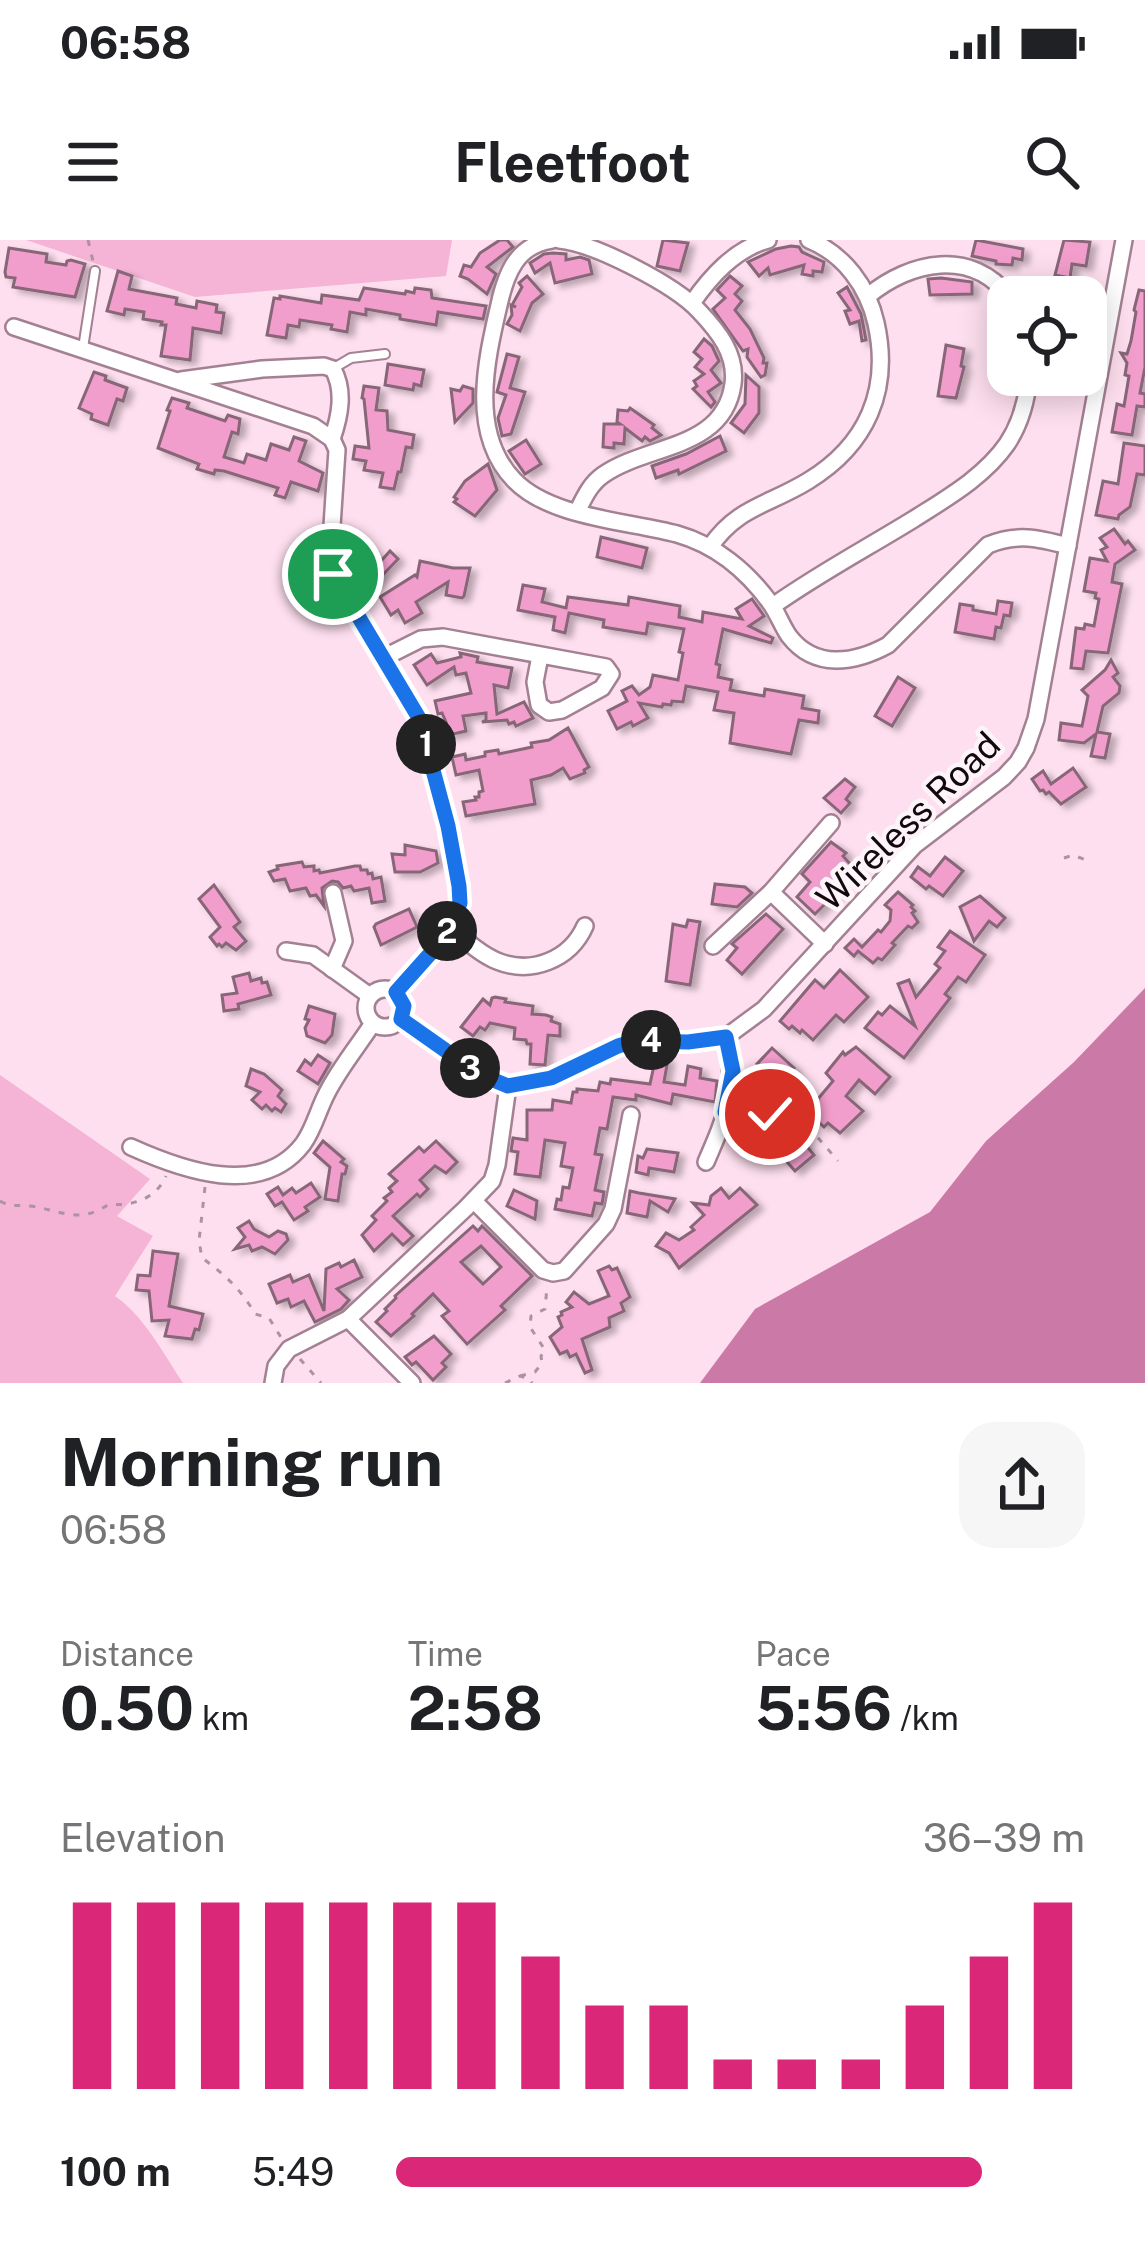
<!DOCTYPE html>
<meta charset="utf-8">
<style>
:root{--surface:#fff;--page:#f6f6f6;--text:#202124;--muted:#757577;--accent:#db2777}
body{margin:0;font-family:"Public Sans",sans-serif;background:var(--page);color:var(--text);height:100vh;display:flex;flex-direction:column;font-size:45px;white-space:nowrap}
*{box-sizing:border-box;margin:0}
p{font-size:39px;color:var(--muted)}
.icon{flex:none;width:66px;height:66px;fill:none;stroke:currentColor;stroke-width:2;stroke-linecap:round;stroke-linejoin:round}
.map{position:relative;height:1143px;overflow:hidden}
.drawer{display:flex;flex-direction:column;background:var(--surface);flex:1}
.drawer>*{flex:none}
.tools{position:absolute;left:987px;top:36px;display:grid;gap:24px}
.tools a{display:grid;place-items:center;width:120px;height:120px;border-radius:24px;background:var(--surface);box-shadow:0 6px 30px #0003;font-size:60px}
.pin{position:absolute;display:grid;place-items:center;width:102px;height:102px;color:#fff;margin:-51px;border:6px solid #fff;border-radius:50%;box-shadow:0 3px 12px #0007}
.km{position:absolute;width:60px;height:60px;margin:-30px;border-radius:50%;background:#222;color:#fff;font-size:33px;line-height:60px;text-align:center}
.round{display:grid;place-items:center;flex:none;width:126px;height:126px;border-radius:36px;background:var(--page)}
.summary{display:flex;align-items:center;justify-content:space-between;height:204px;padding:0 60px}
h1{font-size:66px;font-weight:700;line-height:90px}
.figures{display:grid;grid-template-columns:repeat(3,1fr);gap:18px;height:204px;padding:12px 60px}
.figures div{display:grid;align-content:center}
.figures b{font-size:60px;font-weight:700}
.figures small{font-size:33px;font-weight:400}
.figures p{font-size:33px}
.chart{height:336px;padding:24px 60px}
.chart p{display:flex;justify-content:space-between}
.chart svg{width:100%;height:216px;margin-top:12px;stroke:var(--accent);stroke-width:6}
ul{padding:0 60px;list-style:none;font-size:39px}
li{display:grid;grid-template-columns:192px 144px 1fr;align-items:center;height:90px}
li i{height:30px;border-radius:15px;background:var(--accent)}
.status{display:flex;justify-content:space-between;align-items:center;height:84px;padding:0 60px;background:var(--surface);direction:ltr}
.status svg{height:33px;fill:currentColor}
header{display:flex;justify-content:space-between;align-items:center;height:156px;padding:0 60px;background:var(--surface);font-size:54px;font-weight:700}
.map>svg:first-child{display:block}
.green{fill:#f5b4d6}
.water{fill:#cb7aa7}
.building{fill:#f29ecc;stroke:#876678;stroke-width:3;fill-rule:evenodd;filter:url(#shadow)}
.lines{fill:none;stroke-linecap:round;stroke-linejoin:round}
.service-casing{stroke:#a38192;stroke-width:12}
.minor-casing{stroke:#a38192;stroke-width:20}
.path{stroke:#ab93a0;stroke-width:3;stroke-dasharray:6 9;stroke-linecap:butt}
.service{stroke:#fff;stroke-width:8}
.minor{stroke:#fff;stroke-width:15}
.route-casing{stroke:#fff;stroke-width:24}
.route{stroke:#1a73e8;stroke-width:15}
.labels{text-anchor:middle;stroke-width:9;stroke-linejoin:round;paint-order:stroke}
.street-label{font-size:36px;fill:#13080e;stroke:#fcf4f8}
</style>
<div class="status"><b>06:58</b><svg viewBox="0 0 49 12"><path d="M0 12V9h3v3zM5 12V6h3v6zM10 12V3h3v9zM15 12V0h3v12zM26 1h20v11H26zM47 4h2v5h-2z"/></svg></div>
<header><svg class="icon" aria-label="menu" viewBox="0 0 24 24"><path d="M4 6h16M4 12h16M4 18h16"/></svg>Fleetfoot<svg class="icon" aria-label="search" viewBox="0 0 24 24"><circle cx="10" cy="10" r="6"/><path d="M15 15l6 6"/></svg></header>
<div class="map">
<svg width="1145" height="1143" viewBox="0 0 1145 1143">
<defs>
<filter id="shadow"><feDropShadow dx="6" dy="4" stdDeviation="3" flood-color="#0004"/></filter>
</defs>
<rect width="100%" height="100%" fill="#fedfef"/>
<g class="green">
<path d="M26,0H452L446,36L195,57Z"/>
<path d="M0,835L150,939L117,976L153,996L115,1056C144,1076 163,1113 183,1143H0Z"/>
</g>
<path class="water" d="M1145,748V1143H700L755,1069L930,972L986,901L1074,822Z"/>
<g class="building">
<path d="M500,0H507L513,7L487,27L496,34L487,54L468,39L460,36L464,25L471,27L480,13Z"/>
<path d="M663,0L688,3L680,31L657,26Z"/>
<path d="M976,0L1023,9L1022,20L1013,18L1012,25L996,24V21L972,16Z"/>
<path d="M1064,0L1090,2L1086,26L1072,24L1070,38L1055,35Z"/>
<path d="M791,6L799,7L802,12L824,22L822,32L813,31V36L802,34L804,25L770,35L768,28L759,36L748,22L776,9Z"/>
<path d="M9,8L47,14L46,22L66,25L67,21L71,20L85,24L75,57L13,47L15,38L6,37L5,32Z"/>
<path d="M553,13L566,14V20L580,17L589,20L592,34L555,43L550,23L535,33L530,23L544,14Z"/>
<path d="M118,31L132,36L129,49L177,58L176,64L196,68L197,61L217,65L216,72L224,73L221,93L193,88L190,120L161,116L166,85H161L162,82L143,79L144,72L125,69L124,75L107,71Z"/>
<path d="M527,36L543,54L532,63L520,91L507,84L512,75L511,65L516,67L512,65L522,47L519,43Z"/>
<path d="M730,36L742,46L735,54L742,61L735,70L750,89L764,118L763,123H767L765,135L761,137L747,117L748,109L743,111L713,69L725,58L717,50Z"/>
<path d="M941,38L972,42V54L930,55L928,39Z"/>
<path d="M847,47L861,74L866,100L862,101L859,81L850,84L845,71L850,70L838,53Z"/>
<path d="M364,48L405,54L406,51L414,53L415,48L431,50L432,58L486,66L483,79L438,72L436,85L400,79V75L366,69V75L350,72L347,92L331,89L332,85L300,80L299,87L288,85L286,98L267,95L274,58L280,59V56L321,63L322,55L359,60Z"/>
<path d="M1139,50L1145,51V127L1140,153L1145,154V167L1137,166L1132,195L1112,192L1117,164L1124,166L1129,136L1125,135L1127,123L1121,113L1127,114L1131,101L1136,72L1134,70Z"/>
<path d="M704,99L712,106L719,121L711,130L721,143L708,152L715,162L711,167L693,149L697,146L694,141L704,134L695,127L702,119L694,112Z"/>
<path d="M946,105L964,109L961,126L964,127L956,158L938,156Z"/>
<path d="M507,114L519,117L510,148L525,152L511,194L502,196L498,178L506,155L497,152Z"/>
<path d="M388,124L424,130L421,146L414,144L413,150L385,145Z"/>
<path d="M94,132L106,136L105,140L127,148L123,161L117,159L108,185L91,179L92,174L79,168Z"/>
<path d="M746,135L759,147V173L744,193L731,183L745,164Z"/>
<path d="M364,146L379,148L376,170L387,171L388,190L414,195L412,208L406,207L401,232H398L394,249L380,247L383,233L364,230L366,221L353,219L355,206L369,208L364,159L362,158Z"/>
<path d="M463,146L473,149V163L455,182L451,149L460,151Z"/>
<path d="M172,158L189,163L187,168L225,181L228,175L240,179L238,194L232,192L224,217L244,223L247,214L266,220L271,204L289,210L294,197L306,201L299,221L323,233L318,251L291,242L285,258L275,255L278,248L224,231L215,230L214,234L197,229L199,224L158,208L170,171L167,170Z"/>
<path d="M630,168L654,185L652,188L661,195L650,201L645,197L642,201L625,188L624,204L614,203V208L603,207L604,184H620L617,182L618,170L628,171Z"/>
<path d="M720,196L726,211L679,234L678,230L656,238L652,226L686,214Z"/>
<path d="M526,200L541,224L525,234L509,211Z"/>
<path d="M1124,203L1145,206V235L1137,234L1130,267L1119,275L1118,279L1096,275L1103,241L1118,244Z"/>
<path d="M488,224L497,250L475,276L454,262L457,259L454,257L465,241Z"/>
<path d="M1114,289L1125,304L1128,301L1135,310L1115,324L1112,342L1122,344L1108,413L1086,411L1083,429L1071,428L1076,388L1084,389L1085,384L1094,386L1099,359L1095,358L1096,353L1084,351L1090,318L1107,321L1101,310L1107,307L1100,298Z"/>
<path d="M601,297L647,308L642,328L597,317Z"/>
<path d="M369,309L381,321L390,311L398,319L373,345L353,325Z"/>
<path d="M420,321L453,328H470L464,356L462,358L446,355L448,342L416,362L422,373L405,383L398,370L391,375L380,357L415,335L417,337Z"/>
<path d="M523,345L545,349L542,362L566,368L568,357L628,365L629,357L680,366L679,377L702,382L703,372L742,379L736,369L752,359L764,376L749,386L773,398L771,403L723,389L716,424L720,425L718,437L732,440L730,450L764,456L765,449L804,456L802,468L819,471L818,483L799,480L791,514L730,503L734,473L714,470L718,452L686,446L683,462L672,461L671,465L663,464L662,467L639,463L648,478L633,486L631,482L617,489L608,471L627,461L622,451L632,446L639,455L650,447L653,435L678,440L683,413L679,412L684,389L648,383L646,394L603,387L604,380L569,373L565,393L553,390L555,377L518,370Z"/>
<path d="M998,361L1012,363L1010,376L1004,375L1001,388L996,387L994,399L955,392L960,364L973,366V370L996,374Z"/>
<path d="M460,413L478,417L477,422L512,428L508,448L494,445L497,474L524,462L533,478L516,486L514,482L509,484L507,480L482,482L486,480V473L463,476L466,491L449,495L446,482L442,473L438,474L435,461L471,453L466,433L456,435L454,427L427,445L414,425L431,414L437,423L461,417Z"/>
<path d="M1111,420L1118,433L1113,437L1120,446L1119,453L1103,466L1097,492L1110,494L1105,518L1091,516L1096,494L1084,503L1059,500L1061,483L1082,486L1088,456L1082,450L1105,430Z"/>
<path d="M898,437L915,448L892,486L875,476Z"/>
<path d="M568,488L589,527L584,530L585,533L570,539L563,528L551,535L531,540L535,564L466,576L463,562L476,560L475,557H479V552L483,551L479,530L456,535L452,517L465,514L466,520L485,516V512L498,510L499,514L532,507L531,503L549,500Z"/>
<path d="M1073,528L1086,547L1061,564L1049,552L1046,554L1043,550L1040,551L1032,539L1043,531L1051,544Z"/>
<path d="M845,539L855,547L846,559L850,563L841,573L824,558Z"/>
<path d="M831,602L846,613L843,616L851,625L833,645L838,651L815,674L797,657L810,642L802,634Z"/>
<path d="M405,605L436,611L438,623L420,632H395L392,614L405,615Z"/>
<path d="M945,617L963,631L943,656L929,646L926,649L911,637L918,627L930,636Z"/>
<path d="M302,622L304,627L314,626V631L319,630L320,633L355,626H360L361,630H367L368,634L372,633L373,639L381,637L385,661L372,663L369,648L354,651L351,646L343,648L338,642L332,641L322,648L324,666L316,655L310,656L306,648L290,651L285,639L274,641L269,632L278,629L277,626Z"/>
<path d="M715,644L745,647L752,653L737,667L712,664Z"/>
<path d="M214,645L240,682L234,687L246,701L236,710L226,703L222,707L219,704L217,706L210,697L220,687L199,659Z"/>
<path d="M898,652L913,665L911,667L915,671L912,673L918,682L912,688L908,686L892,703L895,705L882,720L878,718L873,723L858,711L854,716L845,708L854,699L862,707L878,690L881,692L890,681L891,670L885,665Z"/>
<path d="M980,656L1005,678L997,687L989,681L974,701L960,667Z"/>
<path d="M409,669L417,687L381,705L374,687L376,684Z"/>
<path d="M766,674L783,689L742,734L727,720L737,708L732,704Z"/>
<path d="M688,680L700,682L690,745L666,741L673,684L686,687Z"/>
<path d="M950,691L985,715L966,742L958,737L945,754L950,758L904,818L865,788L878,772L882,775L890,766L915,786L898,744L909,740L916,757L940,728L935,724L945,711L938,707Z"/>
<path d="M840,730L868,757L844,782L836,775L813,800L802,790L800,793L792,786L789,789L780,781L815,740L824,748Z"/>
<path d="M249,733L251,741L261,738L262,743L267,742L271,755L238,764L239,769L224,771L222,755L237,753L233,737Z"/>
<path d="M495,757L506,759L505,762L533,766L532,774L546,775L552,777L551,781L560,784V796L548,795L545,825L530,824L531,804H527L526,800L514,799L515,788L490,783L485,790L480,787L473,796L461,787L483,759L490,765L492,758Z"/>
<path d="M309,766L335,774L332,795L325,803L307,796L305,788L309,780L305,779Z"/>
<path d="M856,807L890,837L875,854L859,840L846,856L863,871L840,893L828,883L824,887L810,874L813,871L812,866L833,841L826,833L843,812L845,815Z"/>
<path d="M772,808L794,828L792,830L796,835L793,839L795,841L785,853L777,846L779,844L757,824Z"/>
<path d="M318,815L330,823L318,844L298,831L305,820L311,825Z"/>
<path d="M656,816L668,819L664,842L685,845L688,826L701,829L700,838L717,841L715,862L673,854L671,864L636,855V860L613,857L607,889L600,888L595,914L602,915L595,950L604,952L602,964L595,963L592,976L555,969L557,959L561,960L563,947L569,948L573,928L561,926L565,903L545,900L540,937L515,934L518,912L511,911L513,898L527,900V870H552L553,860L571,863L573,852H577V849L598,851L600,842L610,844L611,839L650,844Z"/>
<path d="M251,829L264,834L282,850L278,856L286,864L281,872L275,868L272,871L266,865L262,869L252,860L260,852L246,846Z"/>
<path d="M800,898L814,915L795,931L780,914Z"/>
<path d="M323,901L344,919L341,922L347,926L345,934H342L338,961L325,959L330,927L314,913Z"/>
<path d="M436,901L457,922L446,933L435,926L420,940L428,949L420,957L417,954L393,976L413,996L403,1005L392,994L374,1011L362,995L376,980L372,976L387,961L384,958L392,952L389,948L397,941L389,934L419,907L424,912Z"/>
<path d="M647,909L678,913L674,932L649,928L648,935L636,932L638,916L643,918Z"/>
<path d="M311,943L320,957L305,967L308,971L294,980L282,962L275,966L267,954L278,947L283,955L292,948L296,953Z"/>
<path d="M721,948L729,958L740,948L757,965L679,1028L669,1013L656,1006L666,993L679,1000L694,990L691,987L704,975L693,963L709,965L711,956Z"/>
<path d="M514,950L537,961L535,979L507,966Z"/>
<path d="M630,951L639,953L675,959L668,972L650,961L647,977L627,973Z"/>
<path d="M249,981L254,989L269,997L278,991L286,994L288,1000L275,1014L262,1007L252,1011L249,1005L235,1009L245,997L238,988Z"/>
<path d="M473,986L478,991L482,986L532,1036L501,1066L505,1070L467,1104L442,1076L449,1071L433,1054L412,1074L414,1076L391,1096L376,1082L387,1071L385,1069L396,1058L395,1056ZM481,1006L501,1027L483,1044L461,1022Z"/>
<path d="M153,1011L178,1014L169,1066L203,1074L199,1090L195,1089L192,1099L165,1096L169,1080L152,1081L149,1051L136,1050L138,1035L150,1036Z"/>
<path d="M354,1020L362,1037L337,1049L349,1060L341,1069L315,1082L304,1061L291,1067L288,1059L277,1063L269,1044L290,1035L293,1042L309,1035L324,1071L326,1029L339,1023L341,1027Z"/>
<path d="M609,1026L612,1030L617,1028L630,1057L621,1063L624,1071L609,1078L610,1087L582,1099L592,1130L585,1133L576,1114L570,1117L567,1111L560,1114L550,1097L562,1087L558,1077L562,1075L561,1072L572,1067L566,1062L574,1052L589,1064L609,1056L598,1031Z"/>
<path d="M434,1096L451,1114L442,1123L446,1127L433,1140L416,1122L412,1125L405,1117Z"/>
</g>
<g class="lines">
<g class="service-casing">
<g id="service">
<path d="M83,108L95,31"/>
<path d="M334,128L351,118L385,114"/>
</g>
</g>
<g class="minor-casing">
<g id="minor">
<path d="M552,0C517,5 506,33 499,65C486,121 469,193 514,240C550,278 629,281 677,294C716,305 748,332 771,364C778,374 782,386 789,396C815,430 855,423 888,405L988,305C1017,293 1038,298 1068,306"/>
<path d="M559,0C594,3 675,45 699,71C718,91 737,114 733,144C724,210 647,204 603,235C590,244 584,258 577,272"/>
<path d="M868,56C910,21 972,8 1009,57"/>
<path d="M692,63C711,36 735,9 768,0"/>
<path d="M14,87L313,186L332,199L337,210L332,286L333,335L419,478L448,586L459,646L460,663L454,680L437,706L396,752"/>
<path d="M181,140L262,129L324,126L333,129C345,151 340,176 332,199"/>
<path d="M710,307C737,267 769,265 808,241C867,205 891,150 876,83C868,47 844,14 809,0"/>
<path d="M773,366C818,334 867,308 914,279C947,258 984,237 1007,204C1021,183 1027,160 1029,135"/>
<path d="M383,418L421,399L443,397L606,427L611,434L602,448L562,470L549,472L539,465L535,442L540,416"/>
<path d="M771,652L825,704"/>
<path d="M450,687C464,699 480,714 497,721C531,735 570,720 585,686"/>
<path d="M713,706L771,652L831,583"/>
<path d="M286,711L313,715L370,756"/>
<path d="M332,729L344,701L333,653"/>
<circle cx="385" cy="768" r="19"/>
<path d="M401,779L479,834L508,846L552,838L618,806L635,801L688,802L726,797L764,769L915,605L1004,537L1018,522L1026,508L1036,479L1124,0"/>
<path d="M131,907C182,930 261,959 303,904C314,889 318,870 327,853C339,829 358,806 373,783"/>
<path d="M706,922C727,874 737,849 726,797"/>
<path d="M474,961L543,1030L553,1033L564,1031L606,984L613,969L631,875"/>
<path d="M348,1079L412,1143"/>
<path d="M273,1143L276,1126L289,1109L348,1079L466,968L492,941L497,925L508,846"/>
</g>
</g>
<g class="path">
<path d="M88,0L93,21"/>
<path d="M1064,618L1073,615L1091,622"/>
<path d="M739,876C742,876 753,879 757,879C774,877 783,868 800,877L838,921"/>
<path d="M205,947L199,1001L202,1018C224,1034 241,1049 255,1074L269,1078L282,1099"/>
<path d="M0,961C11,967 17,965 30,966C61,970 79,985 109,964C132,967 157,958 166,936"/>
<path d="M300,1119L321,1143"/>
<path d="M520,1136L535,1132L542,1123L541,1116L545,1110L530,1087L531,1076L545,1069L547,1047"/>
<path d="M505,1143L520,1136L530,1139L532,1143"/>
</g>
<use href="#service" class="service"/>
<use href="#minor" class="minor"/>
</g>
<g class="lines">
<g class="route-casing">
<path id="route" d="M333,334L419,478L448,586L459,646L460,663L454,680L437,706L396,752L404,766L401,779L479,834L508,846L551,838L618,806L635,801L688,802L726,797L733,831L725,872L757,879L770,874"/>
</g>
<use href="#route" class="route"/>
</g>
<g class="labels">
<g class="street-label">
<text transform="translate(908 581) rotate(-44)" y="13">Wireless Road</text>
</g>
</g>
</svg>
<div class="tools">
<a><svg class="icon" aria-label="locate" viewBox="0 0 24 24"><circle cx="12" cy="12" r="6"/><path d="M12 2v4M12 18v4M2 12h4M18 12h4"/></svg></a>
</div>
<div class="pin" style="left:333px;top:334px;background:#1e9e55"><svg class="icon" aria-label="arrive" viewBox="0 0 24 24"><path d="M6 21V4h12l-3 4 3 4H6"/></svg></div>
<div class="pin" style="left:770px;top:874px;background:#d93025"><svg class="icon" aria-label="check" viewBox="0 0 24 24"><path d="M5 12l5 5 9-10"/></svg></div>
<b class="km" style="left:426px;top:504px">1</b>
<b class="km" style="left:447px;top:691px">2</b>
<b class="km" style="left:470px;top:828px">3</b>
<b class="km" style="left:651px;top:800px">4</b>
</div>
<section class="drawer">
<div class="summary"><div><h1>Morning run</h1><p>06:58</p></div><a class="round"><svg class="icon" aria-label="share" viewBox="0 0 24 24"><path d="M12 15V3M7 8l5-5 5 5M5 13v7h14v-7"/></svg></a></div>
<div class="figures">
<div><p>Distance</p><b>0.50<small> km</small></b></div>
<div><p>Time</p><b>2:58</b></div>
<div><p>Pace</p><b>5:56<small> /km</small></b></div>
</div>
<div class="chart"><p><span>Elevation</span>36–39 m</p>
<svg viewBox="0 0 160 44" preserveAspectRatio="none"><path d="M5 44V6M15 44V6M25 44V6M35 44V6M45 44V6M55 44V6M65 44V6M75 44V17M85 44V27M95 44V27M105 44V38M115 44V38M125 44V38M135 44V27M145 44V17M155 44V6"/></svg>
</div>
<ul>
<li><b>100 m</b>5:49<i style="width:85%"></i></li>
</ul>
</section>
